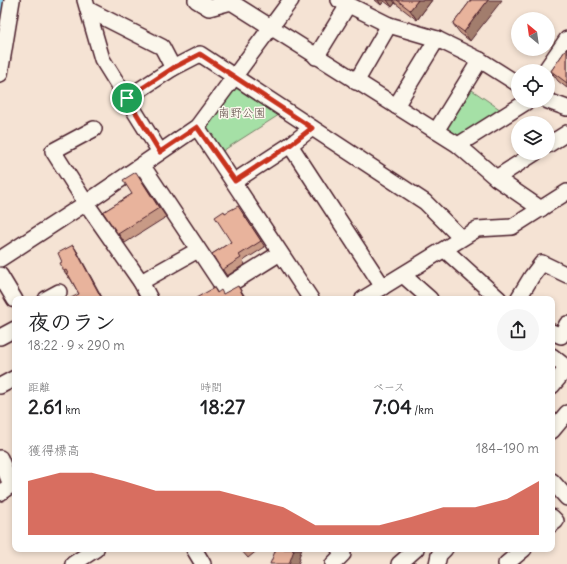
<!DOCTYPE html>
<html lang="ja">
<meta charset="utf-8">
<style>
:root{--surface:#fff;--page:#f6f6f6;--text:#202124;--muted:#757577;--accent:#c8321e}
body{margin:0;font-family:Delius,"Klee One",sans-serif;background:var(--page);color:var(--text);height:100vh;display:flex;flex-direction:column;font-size:15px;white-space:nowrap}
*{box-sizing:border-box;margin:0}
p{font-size:13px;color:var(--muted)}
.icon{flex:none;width:22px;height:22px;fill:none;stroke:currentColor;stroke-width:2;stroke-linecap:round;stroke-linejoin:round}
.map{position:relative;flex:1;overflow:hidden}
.panel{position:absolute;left:12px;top:296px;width:543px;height:256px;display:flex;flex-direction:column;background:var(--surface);border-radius:8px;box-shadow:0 2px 6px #0003}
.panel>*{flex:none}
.needle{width:26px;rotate:331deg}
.tools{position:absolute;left:511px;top:12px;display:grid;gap:8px}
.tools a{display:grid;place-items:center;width:44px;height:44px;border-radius:50%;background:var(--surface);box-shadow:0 2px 6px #0003;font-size:20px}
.pin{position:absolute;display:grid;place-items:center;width:34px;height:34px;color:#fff;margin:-17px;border:2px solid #fff;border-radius:50%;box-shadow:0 1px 4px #0007}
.round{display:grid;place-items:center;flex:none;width:42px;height:42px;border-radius:21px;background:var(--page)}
.head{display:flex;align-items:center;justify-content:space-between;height:68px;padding:0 16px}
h1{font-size:22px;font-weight:700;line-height:30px}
.stats{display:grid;grid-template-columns:repeat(3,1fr);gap:6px;height:68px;padding:4px 16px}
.stats div{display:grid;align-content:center}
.stats b{font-size:20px;font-weight:700}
.stats small{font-size:11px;font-weight:400}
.stats p{font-size:11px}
.chart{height:112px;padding:8px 16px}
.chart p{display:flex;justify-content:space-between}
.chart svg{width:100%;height:72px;margin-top:4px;fill:var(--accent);opacity:.7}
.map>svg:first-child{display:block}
.green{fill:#a5e0a6;stroke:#788068}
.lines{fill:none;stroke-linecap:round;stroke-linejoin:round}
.river{stroke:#92d9f4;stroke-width:20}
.minor-casing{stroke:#4a1f2b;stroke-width:18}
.minor{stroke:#fbf7ec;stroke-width:15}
.wall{fill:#c89a86;stroke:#4a1f2b}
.shaded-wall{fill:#a27d6d;stroke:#4a1f2b}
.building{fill:#e8b39c;stroke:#4a1f2b}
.route-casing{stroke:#fff;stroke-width:8}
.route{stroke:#c8321e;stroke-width:5}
.labels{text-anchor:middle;stroke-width:3;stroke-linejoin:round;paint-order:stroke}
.park-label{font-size:12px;fill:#614f4a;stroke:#fbf7ec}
</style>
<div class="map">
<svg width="567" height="564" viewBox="0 0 567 564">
<rect width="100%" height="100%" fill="#f5e3d4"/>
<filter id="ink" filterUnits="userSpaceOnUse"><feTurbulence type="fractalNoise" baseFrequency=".025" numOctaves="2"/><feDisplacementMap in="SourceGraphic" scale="8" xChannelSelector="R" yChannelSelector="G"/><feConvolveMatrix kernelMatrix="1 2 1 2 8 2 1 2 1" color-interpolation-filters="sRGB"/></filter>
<g filter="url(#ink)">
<g class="green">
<path d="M235,86L282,113L221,152L205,127Z"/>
<path d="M472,90L504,112L461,140L446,129Z"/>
</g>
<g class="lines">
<path class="river" d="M0,7L1,0"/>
<g class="minor-casing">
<g id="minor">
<path d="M85,0L102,59L160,152"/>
<path d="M196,0L209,8L231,2L458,145L496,178L541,209"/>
<path d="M339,0L389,25L437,39L480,60L518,84"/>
<path d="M89,10L162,47L173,68"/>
<path d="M316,57L348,5"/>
<path d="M545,71L567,39"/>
<path d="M0,74L12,0"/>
<path d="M356,82L389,25"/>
<path d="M127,98L173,68L200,54L425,202L461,238"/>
<path d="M548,101L567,108"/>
<path d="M396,106L437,39"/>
<path d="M197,127L311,299"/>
<path d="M94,129L53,151L86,203L141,282L150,299"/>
<path d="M436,131L480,60"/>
<path d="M290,145L383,287"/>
<path d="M458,145L528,101"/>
<path d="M548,145L567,133"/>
<path d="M142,165L224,288L280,253"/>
<path d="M496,178L535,153"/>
<path d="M235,181L290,145L312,128"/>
<path d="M445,250L499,299"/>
<path d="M0,259L86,203L197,127L291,0"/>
<path d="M0,275L15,300"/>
<path d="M403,275L430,299"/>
<path d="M141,282L198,250"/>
<path d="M46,299L59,292"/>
<path d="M363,299L477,229L512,227L567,192"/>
<path d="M518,299L532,276L542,263L567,275"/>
<path d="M552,332L561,336L567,324"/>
<path d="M0,337L15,329"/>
<path d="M552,356L567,368"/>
<path d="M0,386L15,378"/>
<path d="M552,386L567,368"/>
<path d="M552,431L567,413"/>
<path d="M0,458L11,485L0,493"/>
<path d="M552,481L567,498"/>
<path d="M552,517L556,521L552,524"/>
<path d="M194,549L203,564"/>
<path d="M73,564L96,549"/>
<path d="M333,564L343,554L339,549"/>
<path d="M399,564L416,549"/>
<path d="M437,564L439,555L445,549"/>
<path d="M506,564L524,549"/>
</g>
</g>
<use href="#minor" class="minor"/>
</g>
<g class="wall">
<path d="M375,0H432L417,20L395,3L392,7L384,1L381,5Z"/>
<path d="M471,0L470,41L460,33L453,24Z"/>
<path d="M567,48V88L558,81L551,71Z"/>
<path d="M142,181L166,217L125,243L103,212L132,194Z"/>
<path d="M242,212L265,247L243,261L245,264L227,276L212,254L231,242L225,213Z"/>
<path d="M73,245L78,253L79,294L70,278H69L64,271L62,262Z"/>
<path d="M240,549H259L248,558Z"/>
</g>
<g class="shaded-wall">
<path d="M378,0H383L384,1L381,5Z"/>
<path d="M387,0H393L395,3L392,7Z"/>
<path d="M418,0H432L417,20L410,10Z"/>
<path d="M488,0H502L470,41L464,32Z"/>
<path d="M73,245L78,253L103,299H102Z"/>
<path d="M238,286L244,295L246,299H245Z"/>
<path d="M292,549H302L299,557L300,559L298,564H289Z"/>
</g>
<g class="building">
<path d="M397,0H418L410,10Z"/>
<path d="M471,0H488L464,32L453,24Z"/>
<path d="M567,48V83L551,71Z"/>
<path d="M136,172L159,208L118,234L103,212L132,194L123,180Z"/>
<path d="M238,206L261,241L239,255L241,258L222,270L212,254L231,242L215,217L224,211L225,213Z"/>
<path d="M73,245L102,299H69L79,294L66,270L64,271L60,263L62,262L58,253Z"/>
<path d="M238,286L245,299H196V298L214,288L217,293L221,290L223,294Z"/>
<path d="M276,549H292L294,550L289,564H270Z"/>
</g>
</g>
<g class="lines" filter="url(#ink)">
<g class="route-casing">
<path id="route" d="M200,54L312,128L290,145L235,181L197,127L160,152L127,98L173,68Z"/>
</g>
<use href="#route" class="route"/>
</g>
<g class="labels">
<g class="park-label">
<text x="242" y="117">南野公園</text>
</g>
</g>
</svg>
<div class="tools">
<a><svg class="needle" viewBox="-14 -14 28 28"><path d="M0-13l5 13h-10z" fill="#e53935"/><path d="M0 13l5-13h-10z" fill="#757577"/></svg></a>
<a><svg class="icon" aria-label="locate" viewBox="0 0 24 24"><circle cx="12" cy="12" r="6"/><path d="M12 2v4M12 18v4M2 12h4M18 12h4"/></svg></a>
<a><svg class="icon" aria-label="layers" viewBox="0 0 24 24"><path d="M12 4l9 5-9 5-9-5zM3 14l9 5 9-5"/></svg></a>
</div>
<div class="pin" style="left:127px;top:98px;background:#1e9e55"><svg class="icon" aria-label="arrive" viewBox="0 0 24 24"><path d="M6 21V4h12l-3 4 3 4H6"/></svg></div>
<section class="panel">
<div class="head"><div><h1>夜のラン</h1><p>18:22 · 9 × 290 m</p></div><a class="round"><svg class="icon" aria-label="share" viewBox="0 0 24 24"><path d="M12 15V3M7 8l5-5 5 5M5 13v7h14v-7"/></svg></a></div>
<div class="stats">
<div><p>距離</p><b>2.61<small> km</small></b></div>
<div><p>時間</p><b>18:27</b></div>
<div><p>ペース</p><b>7:04<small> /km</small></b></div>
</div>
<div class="chart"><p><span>獲得標高</span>184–190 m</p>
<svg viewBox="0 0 160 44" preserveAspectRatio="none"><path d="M0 44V11L10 6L20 6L30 11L40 17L50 17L60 17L70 22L80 27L90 38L100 38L110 38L120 33L130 27L140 27L150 22L160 11V44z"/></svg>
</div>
</section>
</div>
